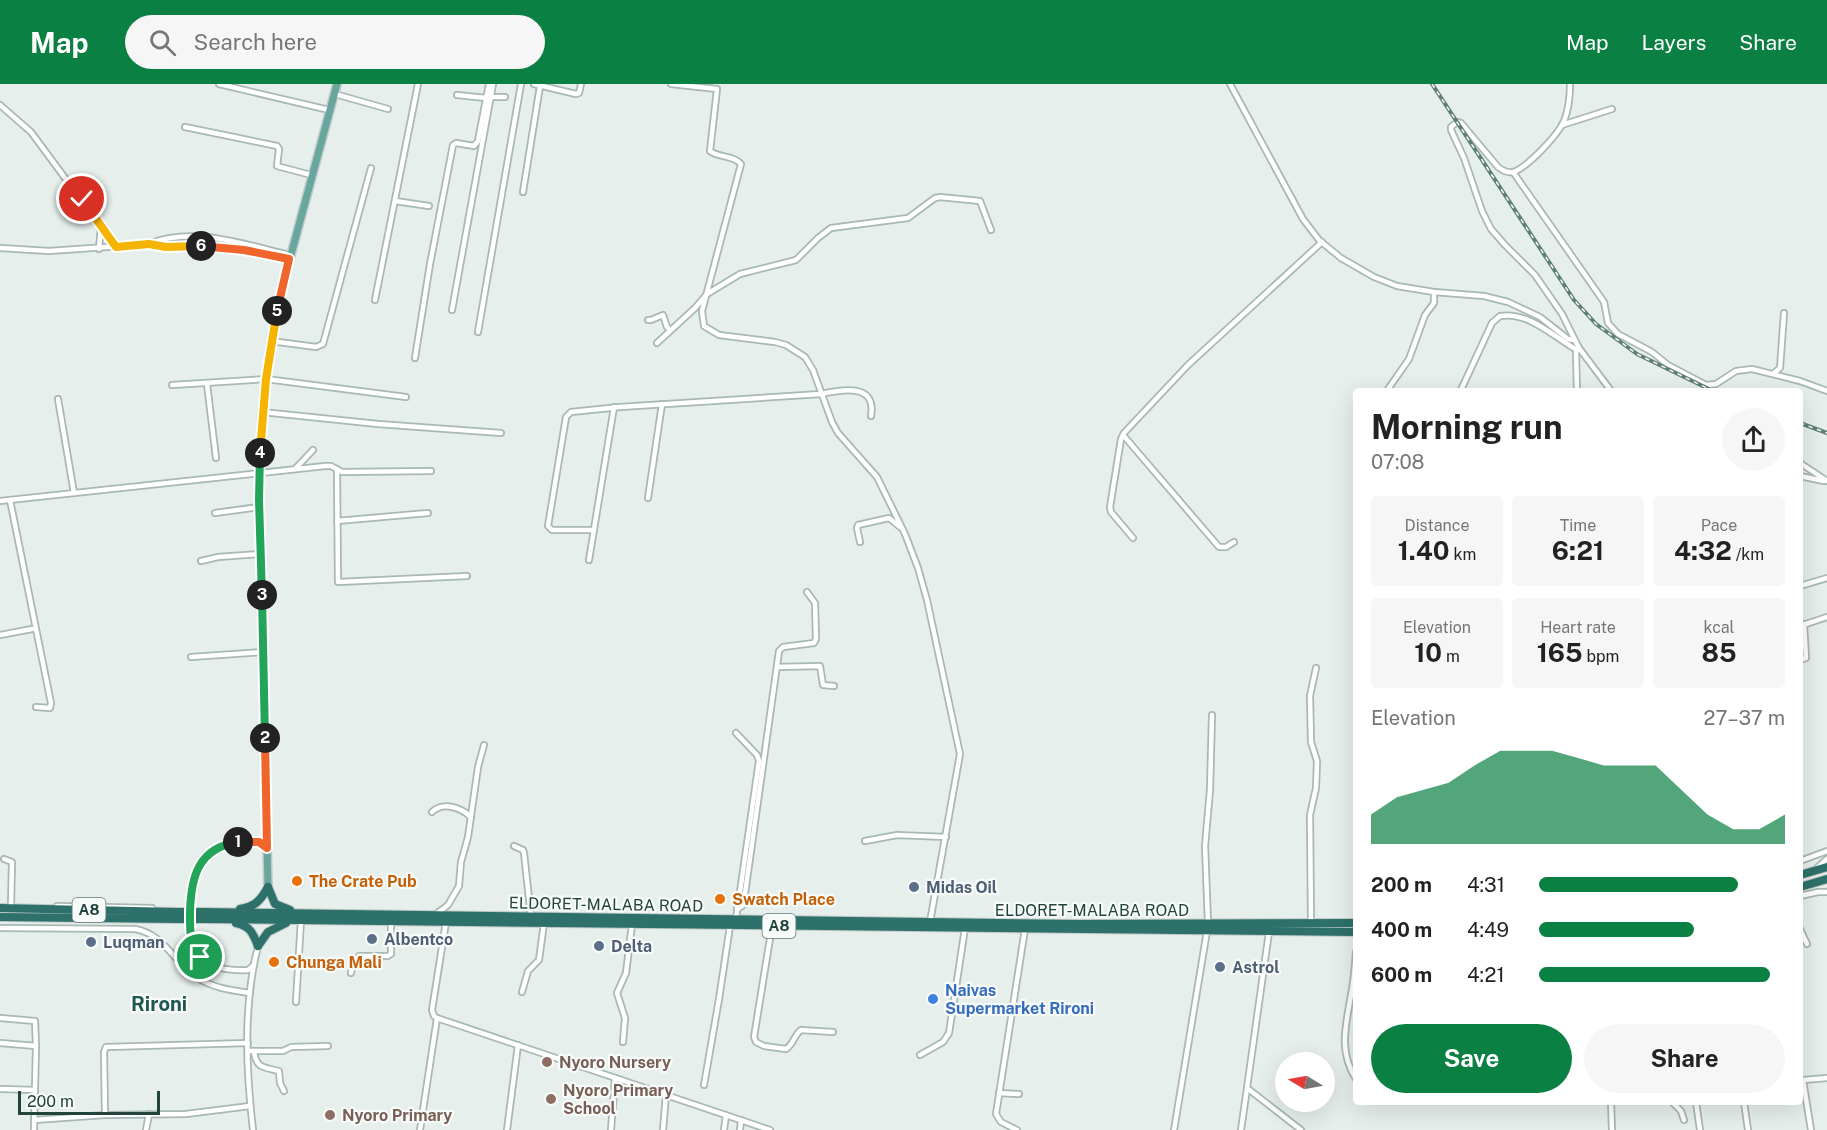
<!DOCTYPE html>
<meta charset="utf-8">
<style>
:root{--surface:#fff;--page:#f6f6f6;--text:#222;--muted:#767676;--accent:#0b8043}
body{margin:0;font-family:"Public Sans",sans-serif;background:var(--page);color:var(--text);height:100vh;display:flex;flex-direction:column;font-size:22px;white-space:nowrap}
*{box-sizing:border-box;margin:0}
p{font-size:20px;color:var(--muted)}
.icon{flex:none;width:33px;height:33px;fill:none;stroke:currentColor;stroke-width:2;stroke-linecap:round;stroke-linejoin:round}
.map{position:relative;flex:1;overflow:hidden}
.drawer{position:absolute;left:1353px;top:304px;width:450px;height:717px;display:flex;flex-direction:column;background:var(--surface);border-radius:6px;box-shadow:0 6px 24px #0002}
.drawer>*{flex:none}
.needle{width:39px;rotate:280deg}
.controls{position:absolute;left:1275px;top:968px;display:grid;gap:12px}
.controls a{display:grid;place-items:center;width:60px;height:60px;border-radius:50%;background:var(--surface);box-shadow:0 6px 24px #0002;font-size:30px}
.scale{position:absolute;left:18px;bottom:15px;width:142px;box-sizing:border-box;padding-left:6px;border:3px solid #23433d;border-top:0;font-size:16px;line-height:21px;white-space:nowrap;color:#23433d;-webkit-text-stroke:4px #f7fbf9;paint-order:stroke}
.pin{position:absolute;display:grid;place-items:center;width:51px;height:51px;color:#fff;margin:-26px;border:3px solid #fff;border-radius:50%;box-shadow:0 2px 6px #0007}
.km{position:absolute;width:30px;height:30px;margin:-15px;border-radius:50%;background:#222;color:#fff;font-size:16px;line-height:30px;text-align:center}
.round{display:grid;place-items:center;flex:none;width:63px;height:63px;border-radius:32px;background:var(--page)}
.summary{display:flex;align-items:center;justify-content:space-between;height:102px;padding:0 18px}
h1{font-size:33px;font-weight:700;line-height:45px}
.figures{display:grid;grid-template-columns:repeat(3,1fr);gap:9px;height:102px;padding:6px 18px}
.figures div{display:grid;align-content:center;border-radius:6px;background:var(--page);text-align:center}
.figures b{font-size:26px;font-weight:700}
.figures small{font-size:16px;font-weight:400}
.figures p{font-size:16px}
.chart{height:168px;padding:12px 18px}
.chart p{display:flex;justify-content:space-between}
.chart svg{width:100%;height:108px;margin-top:6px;fill:var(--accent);opacity:.7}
.cta{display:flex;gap:12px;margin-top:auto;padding:12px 18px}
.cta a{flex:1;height:69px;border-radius:36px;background:var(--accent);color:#fff;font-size:24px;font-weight:700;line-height:69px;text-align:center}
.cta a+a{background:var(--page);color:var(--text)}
ul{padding:0 18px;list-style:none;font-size:20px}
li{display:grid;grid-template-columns:96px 72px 1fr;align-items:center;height:45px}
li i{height:15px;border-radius:8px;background:var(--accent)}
header{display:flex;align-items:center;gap:36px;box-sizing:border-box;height:84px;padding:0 30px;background:var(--accent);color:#fff}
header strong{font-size:28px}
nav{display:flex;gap:33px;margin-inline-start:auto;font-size:21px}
.search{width:420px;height:54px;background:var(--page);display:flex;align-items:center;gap:15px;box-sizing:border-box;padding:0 21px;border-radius:33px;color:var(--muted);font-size:22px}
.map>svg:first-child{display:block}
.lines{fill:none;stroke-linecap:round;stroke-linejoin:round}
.street-casing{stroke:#a8b8b4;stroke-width:8}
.primary-casing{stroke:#c1cac9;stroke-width:10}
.highway-casing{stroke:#c1cac9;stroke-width:10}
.street{stroke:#fff;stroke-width:4.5}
.primary{stroke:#68a79d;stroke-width:7}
.highway{stroke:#2d716a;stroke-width:8}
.rail-casing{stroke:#5e7e78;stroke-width:4}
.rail{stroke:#f7fbf9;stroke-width:1.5;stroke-dasharray:4.5;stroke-linecap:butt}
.highway-bridge-casing{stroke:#c1cac9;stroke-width:10;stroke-linecap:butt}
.highway-bridge{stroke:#2d716a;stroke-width:8}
.split-1-casing{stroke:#fff;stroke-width:12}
.split-2-casing{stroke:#fff;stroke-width:12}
.split-3-casing{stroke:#fff;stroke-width:12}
.split-4-casing{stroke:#fff;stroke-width:12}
.split-5-casing{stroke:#fff;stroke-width:12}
.split-6-casing{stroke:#fff;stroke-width:12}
.split-7-casing{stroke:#fff;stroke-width:12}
.split-1{stroke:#22a559;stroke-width:8}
.split-2{stroke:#f0652b;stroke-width:8}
.split-3{stroke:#22a559;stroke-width:8}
.split-4{stroke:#22a559;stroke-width:8}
.split-5{stroke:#f5b400;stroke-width:8}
.split-6{stroke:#f0652b;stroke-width:8}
.split-7{stroke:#f5b400;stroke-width:8}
.food-dot{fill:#e8710a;stroke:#f7fbf9;stroke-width:2}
.service-dot{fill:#5c6f8a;stroke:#f7fbf9;stroke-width:2}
.shop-dot{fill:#3f7fe0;stroke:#f7fbf9;stroke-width:2}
.education-dot{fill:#8d6e63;stroke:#f7fbf9;stroke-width:2}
.labels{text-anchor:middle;stroke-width:4.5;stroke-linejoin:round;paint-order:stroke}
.shield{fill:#f7fbf9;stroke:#637a75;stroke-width:1.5}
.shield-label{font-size:15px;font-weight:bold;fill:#23433d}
.food-label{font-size:16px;font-weight:bold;fill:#c56008;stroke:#f7fbf9;text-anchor:start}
.service-label{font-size:16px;font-weight:bold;fill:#4e5e75;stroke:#f7fbf9;text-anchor:start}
.street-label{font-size:16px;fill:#23433d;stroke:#f7fbf9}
.shop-label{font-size:16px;font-weight:bold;fill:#366cbe;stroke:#f7fbf9;text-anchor:start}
.education-label{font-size:16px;font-weight:bold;fill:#785e54;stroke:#f7fbf9;text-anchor:start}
.quarter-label{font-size:20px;font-weight:bold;fill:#1d574e;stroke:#f7fbf9}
</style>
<header>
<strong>Map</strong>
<div class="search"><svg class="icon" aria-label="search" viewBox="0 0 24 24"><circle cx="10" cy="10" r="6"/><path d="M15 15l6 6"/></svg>Search here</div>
<nav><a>Map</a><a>Layers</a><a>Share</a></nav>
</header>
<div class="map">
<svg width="1827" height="1046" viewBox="0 0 1827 1046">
<rect width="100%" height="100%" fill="#e6efec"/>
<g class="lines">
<g class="street-casing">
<g id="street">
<path d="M219,0L329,26"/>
<path d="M534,0L576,10L579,9L581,0"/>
<path d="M671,0L717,5L710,67C719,74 733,71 741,80L702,227L704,242L719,251L775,258L786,261L805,273L813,286L832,338L838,349L877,393L905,450L918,484L927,516L960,670L930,838"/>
<path d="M1230,0L1303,135L1319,156L1341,174L1374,193L1397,202L1434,208L1484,212L1508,218L1540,233L1568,255L1574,256"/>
<path d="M1570,0C1570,12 1569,25 1564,37C1558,51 1530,80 1516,87C1510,90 1503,87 1498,83L1461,39L1457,38L1451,43V46L1464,74L1482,127L1491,145L1505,161L1535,191L1562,230L1579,264L1612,308"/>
<path d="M335,10L388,25"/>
<path d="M457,11L486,14"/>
<path d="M491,13H505"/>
<path d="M0,21L31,48L116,163"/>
<path d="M1562,41L1612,25"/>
<path d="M185,43L277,62L279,65L277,82L311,91"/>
<path d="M1513,88L1604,218L1608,239L1618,250L1652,268L1668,281L1706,301L1716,300L1736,287L1752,285L1800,297L1827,307"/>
<path d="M523,108L540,2"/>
<path d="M395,117L429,122"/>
<path d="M151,159C196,142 246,161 290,171"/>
<path d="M0,164L49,167L149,160L166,163L219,162L289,175"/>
<path d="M99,165L101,142"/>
<path d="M375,216L418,0"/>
<path d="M452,226L493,0"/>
<path d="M648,236H651L663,231L667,243L670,246"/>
<path d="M478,248L521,0"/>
<path d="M271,257L316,263L323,260L371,84"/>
<path d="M657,259L695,224L707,210L740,190L796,176L818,154L831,144L908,134L935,114L940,113L980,117L991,146"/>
<path d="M415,274L430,180L453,61L456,59L474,62L478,57L489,0"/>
<path d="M1774,289L1780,284L1784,229"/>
<path d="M207,300L216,374"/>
<path d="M172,301L266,295L406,313"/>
<path d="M1386,308L1409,275L1425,231L1434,219V208"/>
<path d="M1460,308L1492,239L1500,232C1528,227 1554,253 1577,266"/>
<path d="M1577,308L1576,268L1579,264"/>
<path d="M58,315L74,409"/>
<path d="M262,328L378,340L501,349"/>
<path d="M1123,351L1219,463H1226L1234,458"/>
<path d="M1800,379L1827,397"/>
<path d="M295,385L313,366"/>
<path d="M337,385L338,498L467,492"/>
<path d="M1800,392L1824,397"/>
<path d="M648,414L662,320"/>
<path d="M10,416L51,619L50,624L36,623"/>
<path d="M0,417L325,382H331L342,388L431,387"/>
<path d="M215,429L259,423"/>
<path d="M337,437L428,429"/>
<path d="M594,446H552L548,442L566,333L571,328L620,323L821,310C840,306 877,298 871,332"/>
<path d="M1133,454L1111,428L1110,423L1121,355L1124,349L1188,281L1322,158"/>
<path d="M860,458L857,444L858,441L889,434L900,443"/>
<path d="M589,476L614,323"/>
<path d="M201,477L218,473L261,470"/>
<path d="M1800,502L1827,494"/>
<path d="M1800,542L1827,533"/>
<path d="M0,551L32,545"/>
<path d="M191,573L263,568"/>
<path d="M1800,576L1806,574L1804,540"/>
<path d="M777,583L820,582L823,601L834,602"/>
<path d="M432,728C444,717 461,724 471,733"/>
<path d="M865,757L897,751L946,753"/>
<path d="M514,762L523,766L524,769L531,833"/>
<path d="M4,775L12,778L11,821"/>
<path d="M1800,777L1827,767"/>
<path d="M1817,784L1827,775"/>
<path d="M1800,812L1818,808H1827"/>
<path d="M57,822L152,824"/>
<path d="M737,825L742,822L744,817L779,567L783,563L814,559L816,555L815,519L807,508"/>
<path d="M436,830L448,821L459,802L461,778L468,753L478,683L484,661"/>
<path d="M736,835L759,677L757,671L736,649"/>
<path d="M446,838L432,926L434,932L437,934L770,1046"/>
<path d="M1208,839L1205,762L1210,706L1212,631"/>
<path d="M1311,839L1310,731L1316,704L1317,677L1311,658L1310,612L1316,584"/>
<path d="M772,842L754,953L756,958L764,962L786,965C794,960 794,951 801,946L833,948"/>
<path d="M0,844L135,845C164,850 173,877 196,893C213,904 230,906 250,909"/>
<path d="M1800,845L1807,860"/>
<path d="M1269,848L1247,1004L1301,1046"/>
<path d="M1356,868C1355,882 1354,897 1351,911C1346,941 1338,967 1356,995"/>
<path d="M254,881L248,886C235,887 214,885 203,877C181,859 186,793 205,774C215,763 228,759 242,758C252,756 260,756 267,764"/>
<path d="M351,889L353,880L359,872H388L391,870V838"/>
<path d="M522,908L528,887L539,876L544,839"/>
<path d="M296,918L301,836"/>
<path d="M0,934L35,937L36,962"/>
<path d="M623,958L625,934L617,909L626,889L632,840"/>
<path d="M0,959L36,962L34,1046"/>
<path d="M248,967H283L291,963L328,962"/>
<path d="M254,967C256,985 264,983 279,987L280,999L284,1007"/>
<path d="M920,971L943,958L949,949L965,844"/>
<path d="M1803,996L1811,1046"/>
<path d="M1803,996L1827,994"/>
<path d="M704,1001L719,915L730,842"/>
<path d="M0,1005L35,1006"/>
<path d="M999,1009L1019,1010"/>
<path d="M1611,1018L1612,1046"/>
<path d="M1672,1018L1681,1027L1684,1036"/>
<path d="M1696,1018L1700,1046"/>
<path d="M1744,1018L1748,1046"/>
<path d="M105,1031L104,968L106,963L248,959"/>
<path d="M34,1036L105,1031L186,1030L250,1022"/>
<path d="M146,1046L149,1030"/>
<path d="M253,1046C246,986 243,921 258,862"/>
<path d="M420,1046L437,934"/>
<path d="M507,1046L518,961"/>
<path d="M611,1046L615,994"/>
<path d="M663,1046L666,1011"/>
<path d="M724,1046L726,1031"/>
<path d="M740,1046L741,1036"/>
<path d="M1017,1046L1001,1038L996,1030L1025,845"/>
<path d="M1174,1046L1207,847"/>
<path d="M1241,1046L1247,1004"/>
</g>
</g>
<g class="primary-casing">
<path id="primary" d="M268,803L259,416L262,328L271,257L285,193L337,0"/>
</g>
<g class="highway-casing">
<g id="highway">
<path d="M1800,791L1827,783"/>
<path d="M268,803L275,820L290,826"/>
<path d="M1800,803L1827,795"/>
<path d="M0,824L178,828"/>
<path d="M240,825C255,823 261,816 268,803"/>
<path d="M203,828L1079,840L1356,839"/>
<path d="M0,833L178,835"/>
<path d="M203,835L1356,848"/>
<path d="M236,839C250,842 253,849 258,862"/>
<path d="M258,862L268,848L286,839"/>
</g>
</g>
<use href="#street" class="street"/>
<use href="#primary" class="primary"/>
<use href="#highway" class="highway"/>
<g class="rail-casing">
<g id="rail">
<path d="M1432,0L1574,216L1596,240L1637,270L1715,308"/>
<path d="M1800,339L1827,349"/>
</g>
</g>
<use href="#rail" class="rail"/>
<g class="highway-bridge-casing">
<g id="highway-bridge">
<path d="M178,828H203"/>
<path d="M178,835H203"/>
</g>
</g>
<use href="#highway-bridge" class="highway-bridge"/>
</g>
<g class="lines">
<g class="split-1-casing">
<path id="split-1" d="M200,873C189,860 190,845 190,828C191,793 198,764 238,758"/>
</g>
<g class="split-2-casing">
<path id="split-2" d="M238,758H259L267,764L265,654"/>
</g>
<g class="split-3-casing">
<path id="split-3" d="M262,511L265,654"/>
</g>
<g class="split-4-casing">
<path id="split-4" d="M260,369L259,416L262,511"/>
</g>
<g class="split-5-casing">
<path id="split-5" d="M260,369L266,295L277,227"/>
</g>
<g class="split-6-casing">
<path id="split-6" d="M201,162L244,166L289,175L277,227"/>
</g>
<g class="split-7-casing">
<path id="split-7" d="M82,115L116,163L149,160L166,163L201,162"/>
</g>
<use href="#split-1" class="split-1"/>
<use href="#split-2" class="split-2"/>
<use href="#split-3" class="split-3"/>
<use href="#split-4" class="split-4"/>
<use href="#split-5" class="split-5"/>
<use href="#split-6" class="split-6"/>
<use href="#split-7" class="split-7"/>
</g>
<g class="food-dot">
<circle cx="297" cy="797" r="6"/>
<circle cx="720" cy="815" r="6"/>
<circle cx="274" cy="878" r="6"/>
</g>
<g class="service-dot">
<circle cx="914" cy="803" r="6"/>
<circle cx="372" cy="855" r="6"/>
<circle cx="91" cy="858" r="6"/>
<circle cx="599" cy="862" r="6"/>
<circle cx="1220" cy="883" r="6"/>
</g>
<circle class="shop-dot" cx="933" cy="915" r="6"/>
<g class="education-dot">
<circle cx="547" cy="978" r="6"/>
<circle cx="551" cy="1015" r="6"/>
<circle cx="330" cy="1031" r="6"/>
</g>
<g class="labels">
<g class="shield">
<rect x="72.5" y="814" width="33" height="24" rx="4.5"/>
<rect x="762.5" y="830" width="33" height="24" rx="4.5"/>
</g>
<g class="shield-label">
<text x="89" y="831">A8</text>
<text x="779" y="847">A8</text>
</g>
<g class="food-label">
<text x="309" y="803">The Crate Pub</text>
<text x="732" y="821">Swatch Place</text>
<text x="286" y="884">Chunga Mali</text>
</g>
<g class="service-label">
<text x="926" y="809">Midas Oil</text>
<text x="384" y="861">Albentco</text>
<text x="103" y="864">Luqman</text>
<text x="611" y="868">Delta</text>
<text x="1232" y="889">Astrol</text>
</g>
<g class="street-label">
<text transform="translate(606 820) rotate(1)" y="6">ELDORET-MALABA ROAD</text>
<text x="1092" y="832">ELDORET-MALABA ROAD</text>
</g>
<g class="shop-label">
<text x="945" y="912">Naivas<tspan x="945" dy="18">Supermarket Rironi</tspan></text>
</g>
<g class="education-label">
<text x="559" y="984">Nyoro Nursery</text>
<text x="563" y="1012">Nyoro Primary<tspan x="563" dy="18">School</tspan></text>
<text x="342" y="1037">Nyoro Primary</text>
</g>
<g class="quarter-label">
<text x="159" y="927">Rironi</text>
</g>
</g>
</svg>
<div class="controls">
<a><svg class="needle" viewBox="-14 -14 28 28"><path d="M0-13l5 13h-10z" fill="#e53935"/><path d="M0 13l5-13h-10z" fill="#767676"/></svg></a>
</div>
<div class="scale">200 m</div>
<div class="pin" style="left:200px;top:873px;background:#1e9e55"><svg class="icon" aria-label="arrive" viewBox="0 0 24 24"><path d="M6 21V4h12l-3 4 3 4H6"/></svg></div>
<div class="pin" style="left:82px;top:115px;background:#d93025"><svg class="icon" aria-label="check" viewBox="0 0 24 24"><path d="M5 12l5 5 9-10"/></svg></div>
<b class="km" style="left:238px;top:758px">1</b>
<b class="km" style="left:265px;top:654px">2</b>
<b class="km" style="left:262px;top:511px">3</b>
<b class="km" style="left:260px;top:369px">4</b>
<b class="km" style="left:277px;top:227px">5</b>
<b class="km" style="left:201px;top:162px">6</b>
<section class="drawer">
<div class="summary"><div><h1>Morning run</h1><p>07:08</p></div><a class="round"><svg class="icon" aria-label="share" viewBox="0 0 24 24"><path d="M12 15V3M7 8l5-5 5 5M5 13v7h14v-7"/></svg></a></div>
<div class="figures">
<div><p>Distance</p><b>1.40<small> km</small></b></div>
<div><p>Time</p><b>6:21</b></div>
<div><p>Pace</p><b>4:32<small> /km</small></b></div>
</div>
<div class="figures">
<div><p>Elevation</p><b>10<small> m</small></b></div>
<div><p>Heart rate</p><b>165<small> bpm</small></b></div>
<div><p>kcal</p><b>85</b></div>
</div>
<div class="chart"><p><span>Elevation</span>27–37 m</p>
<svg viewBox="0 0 160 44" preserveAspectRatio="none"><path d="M0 44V32L10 25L20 22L30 19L40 12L50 6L60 6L70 6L80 9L90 12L100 12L110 12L120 22L130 32L140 38L150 38L160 32V44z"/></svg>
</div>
<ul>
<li><b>200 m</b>4:31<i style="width:81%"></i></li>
<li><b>400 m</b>4:49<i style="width:63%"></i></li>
<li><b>600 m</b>4:21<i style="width:94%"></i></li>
</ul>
<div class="cta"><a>Save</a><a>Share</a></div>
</section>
</div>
